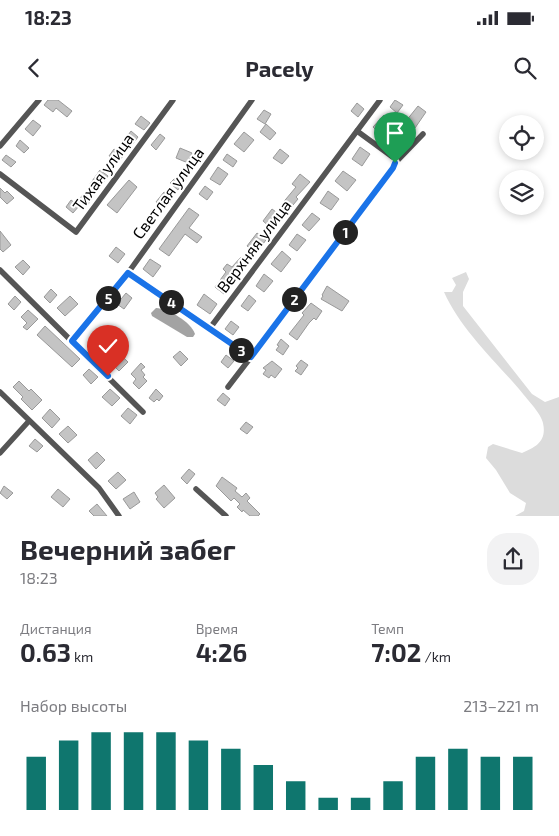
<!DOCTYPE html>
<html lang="ru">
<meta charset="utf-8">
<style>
:root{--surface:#fff;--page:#f2f2f3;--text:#2b2b33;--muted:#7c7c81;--accent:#0f766e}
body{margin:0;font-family:"Exo 2",sans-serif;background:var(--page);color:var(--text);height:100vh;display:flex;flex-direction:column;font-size:19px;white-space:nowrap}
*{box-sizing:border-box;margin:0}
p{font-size:16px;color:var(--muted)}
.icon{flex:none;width:28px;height:28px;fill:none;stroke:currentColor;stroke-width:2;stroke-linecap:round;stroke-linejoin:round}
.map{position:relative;height:416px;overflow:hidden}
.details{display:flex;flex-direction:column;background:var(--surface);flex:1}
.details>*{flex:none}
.controls{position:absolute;left:499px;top:15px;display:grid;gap:10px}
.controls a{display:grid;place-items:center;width:45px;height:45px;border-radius:50%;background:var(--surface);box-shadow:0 2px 8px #0003;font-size:25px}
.pin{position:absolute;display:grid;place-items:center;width:42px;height:42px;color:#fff;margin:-51px -21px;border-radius:50% 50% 50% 0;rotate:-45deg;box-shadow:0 0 5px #0007}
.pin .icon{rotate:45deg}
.km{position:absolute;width:25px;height:25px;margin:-12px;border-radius:50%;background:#222;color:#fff;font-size:14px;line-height:25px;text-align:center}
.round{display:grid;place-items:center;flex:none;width:52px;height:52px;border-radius:20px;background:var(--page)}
.summary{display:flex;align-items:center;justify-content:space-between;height:85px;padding:0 20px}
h1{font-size:28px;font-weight:700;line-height:38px}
.metrics{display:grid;grid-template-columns:repeat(3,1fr);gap:8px;height:85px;padding:5px 20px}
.metrics div{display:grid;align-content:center}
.metrics b{font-size:25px;font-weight:700}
.metrics small{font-size:14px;font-weight:400}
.metrics p{font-size:14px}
.chart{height:140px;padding:10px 20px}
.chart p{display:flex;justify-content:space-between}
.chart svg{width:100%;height:90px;margin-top:5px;stroke:var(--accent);stroke-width:6}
.status{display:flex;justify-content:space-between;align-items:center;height:35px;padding:0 25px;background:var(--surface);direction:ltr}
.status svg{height:14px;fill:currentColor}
header{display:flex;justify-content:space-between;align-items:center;height:65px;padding:0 20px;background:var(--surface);font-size:22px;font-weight:700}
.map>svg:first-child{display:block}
.green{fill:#dcdcdc}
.water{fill:#a3a3a3}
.building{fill:#c4c4c4;stroke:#999}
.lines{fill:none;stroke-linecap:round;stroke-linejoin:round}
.minor{stroke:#555;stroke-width:5.5}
.route-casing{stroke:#fff;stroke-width:10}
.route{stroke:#1a73e8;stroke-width:6}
.labels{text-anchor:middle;stroke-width:4;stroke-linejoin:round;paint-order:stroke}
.street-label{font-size:16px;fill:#000;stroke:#fff}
</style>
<div class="status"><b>18:23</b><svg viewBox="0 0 49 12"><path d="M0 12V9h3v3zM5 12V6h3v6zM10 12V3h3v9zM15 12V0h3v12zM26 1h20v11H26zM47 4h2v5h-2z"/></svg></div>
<header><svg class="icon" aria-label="back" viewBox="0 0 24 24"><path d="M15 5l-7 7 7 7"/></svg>Pacely<svg class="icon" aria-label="search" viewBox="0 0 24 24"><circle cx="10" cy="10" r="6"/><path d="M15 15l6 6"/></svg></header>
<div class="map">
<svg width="559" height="416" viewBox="0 0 559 416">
<rect width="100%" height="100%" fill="#fff"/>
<path class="green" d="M466,172L469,179L463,192V206L532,294L545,302L559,297V416H515L524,411L526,403L510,393L496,370L486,358L488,347L493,344L522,353C536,347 547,341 543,323C541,313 525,297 519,289C493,259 460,228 444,192H452L456,185L452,178Z"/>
<path class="water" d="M156,208C169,209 191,222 195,234L193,237H187L152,216L151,213Z"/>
<g class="building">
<path d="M48,0H58L72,11L67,17L56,8L53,12L44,5Z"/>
<path d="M395,0L403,5L397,13L390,7Z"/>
<path d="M357,3L364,9L358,17L351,11Z"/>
<path d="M418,6L426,12L415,28L406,21Z"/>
<path d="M264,10L271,14L265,24L257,19Z"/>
<path d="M384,15L391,21L380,34L373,27Z"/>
<path d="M141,16L150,23L144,30L135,24Z"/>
<path d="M33,20L41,26L33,36L25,29Z"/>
<path d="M266,24L276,33L270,40L260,32Z"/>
<path d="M131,31L138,37L131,46L124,41Z"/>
<path d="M244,32L254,40L244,52L234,44Z"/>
<path d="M160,34L165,38L156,50L151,45Z"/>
<path d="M20,40L29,48L24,53L16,46Z"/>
<path d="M360,47L370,54L362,66L352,59Z"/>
<path d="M180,48L192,53L188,63L176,58Z"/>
<path d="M114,49L123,56L118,63L109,56Z"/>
<path d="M280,49L289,56L282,64L273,58Z"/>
<path d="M227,54L237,61L233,67L223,60Z"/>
<path d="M6,55L16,62L11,67L2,60Z"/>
<path d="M218,67L228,74L220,85L210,79Z"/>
<path d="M100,70L108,76L98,90L90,84Z"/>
<path d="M343,71L356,80L347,91L335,81Z"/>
<path d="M179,74L186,80L178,90L170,83Z"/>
<path d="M300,74L310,82L296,97L298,99L288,111L281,105L296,87L292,84Z"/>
<path d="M129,80L137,87L117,113L107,105Z"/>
<path d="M205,86L213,92L207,100L199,94Z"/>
<path d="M0,88L5,93L7,91L14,98L7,104L0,97Z"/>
<path d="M328,91L339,99L331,110L320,103Z"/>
<path d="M164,92L172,97L163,108L156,102Z"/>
<path d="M84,93L92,99L86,107L78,101Z"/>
<path d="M71,100L79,106L73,113L66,107Z"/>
<path d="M189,108L199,115L189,128L202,137L197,143L185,134L169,156L159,149Z"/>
<path d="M272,109L280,115L270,127L263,121Z"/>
<path d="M312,113L320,119L309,131L302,125Z"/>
<path d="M0,131L11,145L3,152L0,149Z"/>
<path d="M257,133L266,140L256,153L247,146Z"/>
<path d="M297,134L306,140L297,151L289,145Z"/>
<path d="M116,147L125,154L118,163L109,156Z"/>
<path d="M282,151L291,159L281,172L271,164Z"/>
<path d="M241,157L248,163L241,171L238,169L229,181L232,183L224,194L215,187L226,172L223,169L227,164L232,167Z"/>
<path d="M150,159L161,166L153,177L143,169Z"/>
<path d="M23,160L30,167L23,175L15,167Z"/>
<path d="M264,174L273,181L264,192L256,186Z"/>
<path d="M327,186L349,201L342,211L321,199L323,196L322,195Z"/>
<path d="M51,189L57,195L50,203L44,197Z"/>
<path d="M126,193L132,198L124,209L117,204Z"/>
<path d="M204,194L217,204L210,214L197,205Z"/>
<path d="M249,195L256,201L248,211L241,206Z"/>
<path d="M15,196L21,202L14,210L8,204Z"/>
<path d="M70,196L78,204L65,216L57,208Z"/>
<path d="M311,203L322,211L316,220L314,218L309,223L297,240L289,234L304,215L302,213Z"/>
<path d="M28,210L38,219L27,230L23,227L27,223L21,217Z"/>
<path d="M231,221L239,227L233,235L225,229Z"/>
<path d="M45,226L80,259L72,267L37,235Z"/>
<path d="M281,239L289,246L283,255L276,250L279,246L277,245Z"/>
<path d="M112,247L128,262L119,271L104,256Z"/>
<path d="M180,251L188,259L181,266L173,257Z"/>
<path d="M226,255L234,261L228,268L221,262Z"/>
<path d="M301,260L308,265L301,275L295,271L298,268L296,266Z"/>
<path d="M272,261L282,269L275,278L271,275L269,278L263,274L266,270L263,268Z"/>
<path d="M141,263L145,267L141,270L145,275L143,277L147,281L139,289L133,283L136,279L131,274Z"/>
<path d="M89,269L98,277L91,284L83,275Z"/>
<path d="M19,281L29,291L31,289L42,300L32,310L21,299L23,297L13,287Z"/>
<path d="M110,289L120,298L112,306L102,297Z"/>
<path d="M156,289L163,296L159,301L157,299L154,302L149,298Z"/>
<path d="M223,293L230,299L225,306L217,300Z"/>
<path d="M128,308L137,315L130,324L121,316Z"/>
<path d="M50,309L60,319L52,328L42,318Z"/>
<path d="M246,322L253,327L247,334L240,329Z"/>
<path d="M68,326L77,335L68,343L59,334Z"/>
<path d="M35,339L43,346L37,352L29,346Z"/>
<path d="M97,352L105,360L96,369L88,360Z"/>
<path d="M189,369L195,374L187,384L181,378Z"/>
<path d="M118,372L126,380L116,389L108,381Z"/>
<path d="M222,377L237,388L235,391L242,397L246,393L250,398L247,401L260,414L258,416H250L243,410L242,412L237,407L240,404L234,398L231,401L216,386Z"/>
<path d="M164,385L175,398L164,408L156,399L158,397L155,393Z"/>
<path d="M4,386L13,393L7,399L0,393Z"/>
<path d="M58,389L70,399L63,407L51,397Z"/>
<path d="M134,392L140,402L130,409L123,399Z"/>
<path d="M97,404L107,416H94L89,411Z"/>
</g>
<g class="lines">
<g class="minor">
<path d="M0,46L39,0"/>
<path d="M395,63L423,34"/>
<path d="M0,74L76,132L173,0"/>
<path d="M0,170L143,312"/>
<path d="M128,173L210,228L380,0"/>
<path d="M210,228L251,257L393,68L394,58L357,31"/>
<path d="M72,241L128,173L252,0"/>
<path d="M228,287L251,257"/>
<path d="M0,292L99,388L119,416"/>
<path d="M0,353L29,321"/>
<path d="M196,389L226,416"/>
</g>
</g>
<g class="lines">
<g class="route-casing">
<path id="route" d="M108,276L72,241L128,173L251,257L393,68L395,63"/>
</g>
<use href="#route" class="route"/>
</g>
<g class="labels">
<g class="street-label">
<text transform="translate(103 72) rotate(-54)" y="6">Тихая улица</text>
<text transform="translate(168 93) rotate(-54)" y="6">Светлая улица</text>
<text transform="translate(254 146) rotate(-53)" y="6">Верхняя улица</text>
</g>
</g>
</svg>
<div class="controls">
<a><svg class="icon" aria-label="locate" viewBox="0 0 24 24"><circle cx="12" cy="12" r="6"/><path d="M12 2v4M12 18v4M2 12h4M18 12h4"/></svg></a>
<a><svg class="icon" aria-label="layers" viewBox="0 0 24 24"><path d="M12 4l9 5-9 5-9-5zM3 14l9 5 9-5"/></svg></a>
</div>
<div class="pin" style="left:395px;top:63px;background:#1e9e55"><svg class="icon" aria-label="arrive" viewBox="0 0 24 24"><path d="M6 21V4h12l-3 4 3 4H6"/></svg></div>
<div class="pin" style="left:108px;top:276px;background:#d93025"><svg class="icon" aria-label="check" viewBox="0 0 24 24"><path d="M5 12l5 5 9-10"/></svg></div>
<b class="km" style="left:345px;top:132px">1</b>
<b class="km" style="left:294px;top:199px">2</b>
<b class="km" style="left:241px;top:250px">3</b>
<b class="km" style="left:171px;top:202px">4</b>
<b class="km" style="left:108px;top:198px">5</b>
</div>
<section class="details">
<div class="summary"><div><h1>Вечерний забег</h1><p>18:23</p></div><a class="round"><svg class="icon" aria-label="share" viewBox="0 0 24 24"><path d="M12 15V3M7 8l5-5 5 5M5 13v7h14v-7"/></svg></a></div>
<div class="metrics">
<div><p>Дистанция</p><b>0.63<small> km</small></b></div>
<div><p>Время</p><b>4:26</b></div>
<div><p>Темп</p><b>7:02<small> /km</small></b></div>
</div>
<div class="chart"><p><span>Набор высоты</span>213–221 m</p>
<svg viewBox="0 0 160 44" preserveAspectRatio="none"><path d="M5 44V18M15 44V10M25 44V6M35 44V6M45 44V6M55 44V10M65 44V14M75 44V22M85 44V30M95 44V38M105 44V38M115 44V30M125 44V18M135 44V14M145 44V18M155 44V18"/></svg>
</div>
</section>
